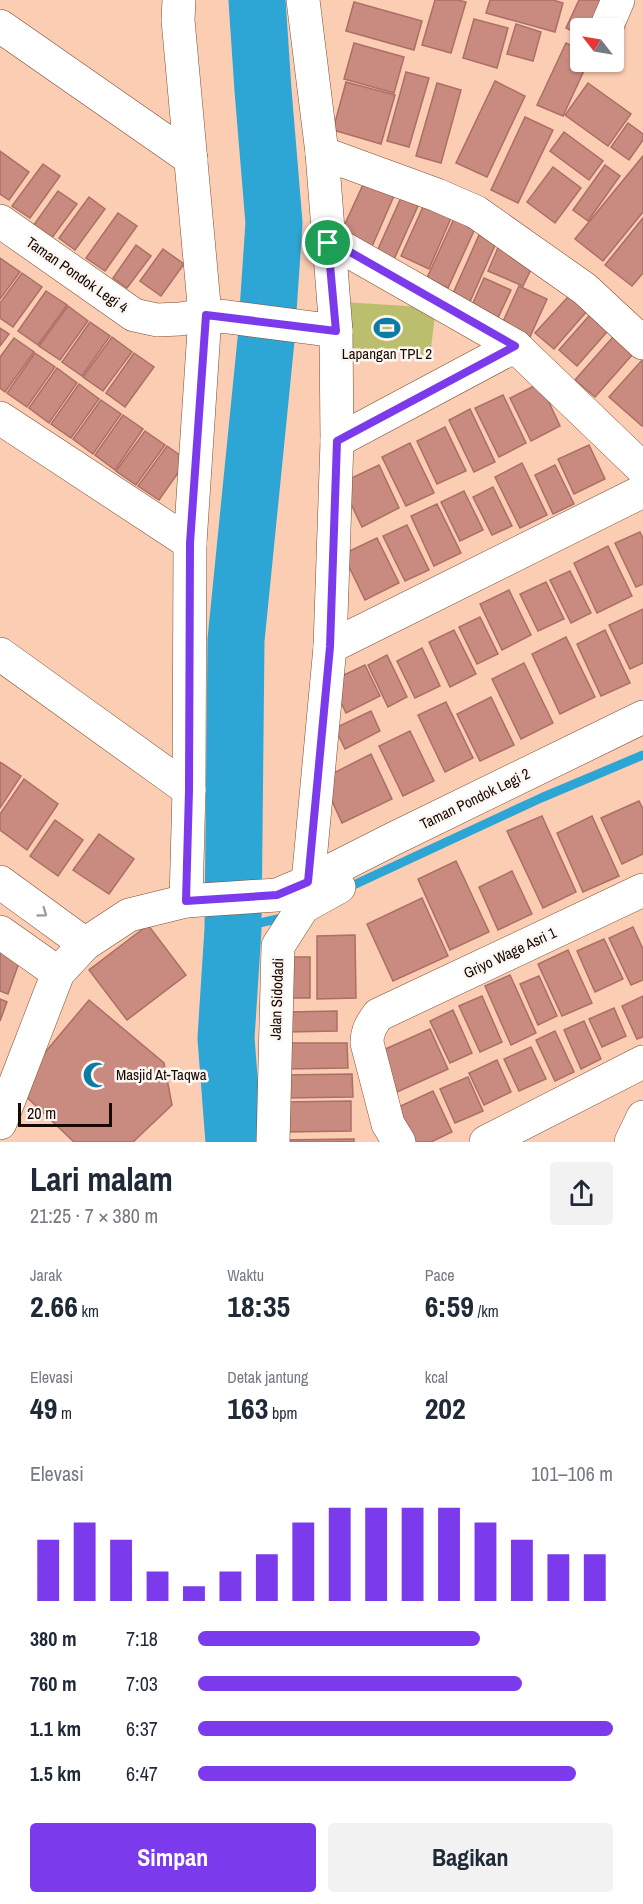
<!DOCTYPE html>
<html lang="id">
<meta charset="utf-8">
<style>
:root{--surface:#fff;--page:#f2f2f3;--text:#1f2937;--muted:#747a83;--accent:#7c3aed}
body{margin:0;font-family:"Archivo Narrow",sans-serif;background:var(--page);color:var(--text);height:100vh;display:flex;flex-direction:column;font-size:22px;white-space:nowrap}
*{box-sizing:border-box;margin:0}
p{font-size:20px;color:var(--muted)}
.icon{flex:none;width:33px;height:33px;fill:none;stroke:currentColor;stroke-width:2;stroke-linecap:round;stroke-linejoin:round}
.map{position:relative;height:1142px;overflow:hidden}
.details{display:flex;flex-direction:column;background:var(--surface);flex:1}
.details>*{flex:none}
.needle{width:39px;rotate:301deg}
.buttons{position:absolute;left:570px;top:18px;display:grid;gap:12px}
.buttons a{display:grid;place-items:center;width:54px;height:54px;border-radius:6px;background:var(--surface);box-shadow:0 2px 4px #0004;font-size:30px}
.scale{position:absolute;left:18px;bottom:15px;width:94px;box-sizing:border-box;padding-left:6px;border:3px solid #190701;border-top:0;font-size:16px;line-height:21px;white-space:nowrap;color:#190701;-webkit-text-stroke:4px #fdf7f4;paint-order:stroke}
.pin{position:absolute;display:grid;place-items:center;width:51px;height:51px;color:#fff;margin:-26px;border:3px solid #fff;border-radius:50%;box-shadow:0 2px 6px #0007}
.round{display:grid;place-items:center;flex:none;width:63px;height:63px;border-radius:6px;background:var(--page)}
.overview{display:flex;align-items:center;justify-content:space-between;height:102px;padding:0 30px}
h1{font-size:33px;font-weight:800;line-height:45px}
.figures{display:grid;grid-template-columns:repeat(3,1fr);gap:9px;height:102px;padding:6px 30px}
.figures div{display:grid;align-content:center}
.figures b{font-size:30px;font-weight:800}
.figures small{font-size:16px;font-weight:400}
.figures p{font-size:16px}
.chart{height:168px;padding:12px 30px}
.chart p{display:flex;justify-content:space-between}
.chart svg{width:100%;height:108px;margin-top:6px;stroke:var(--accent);stroke-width:6}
.action{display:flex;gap:12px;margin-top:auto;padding:12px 30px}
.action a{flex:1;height:69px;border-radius:6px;background:var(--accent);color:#fff;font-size:24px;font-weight:800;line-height:69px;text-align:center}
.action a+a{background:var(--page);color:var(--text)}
ul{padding:0 30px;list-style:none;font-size:20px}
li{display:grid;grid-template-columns:96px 72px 1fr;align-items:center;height:45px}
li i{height:15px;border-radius:8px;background:var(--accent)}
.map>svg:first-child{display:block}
.pitch{fill:#bbbe6d}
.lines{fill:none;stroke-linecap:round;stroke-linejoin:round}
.stream{stroke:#2da5d5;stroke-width:9}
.river{stroke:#2da5d5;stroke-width:57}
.building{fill:#c98b80;stroke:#ab6f65;stroke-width:1.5}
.minor-casing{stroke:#7d4c30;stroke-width:34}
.minor{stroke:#fff;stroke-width:33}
.oneway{stroke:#a39c99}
.route-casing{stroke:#fff;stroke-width:12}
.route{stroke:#7c3aed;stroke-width:8}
.labels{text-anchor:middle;stroke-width:5;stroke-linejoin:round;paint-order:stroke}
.street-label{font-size:15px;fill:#190701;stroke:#fdf7f4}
.poi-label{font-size:15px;fill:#190701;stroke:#fdf7f4}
</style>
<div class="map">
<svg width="643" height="1142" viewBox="0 0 643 1142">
<rect width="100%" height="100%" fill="#fbcdb3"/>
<path class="pitch" d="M344,302L436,308L430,355L339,347Z"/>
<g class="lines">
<g class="stream">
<path d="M345,889L541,798L643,755"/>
<path d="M233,929L286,917"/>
</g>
<path class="river" d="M234,1142L226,1038L233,929L236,640L266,340L274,223L263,90L257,0"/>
</g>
<g class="building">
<path d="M435,0H458L466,2L451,53L422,45Z"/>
<path d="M490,0H553L563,3L555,32L486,13Z"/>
<path d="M579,0H615L601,28H580V35L566,28Z"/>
<path d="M354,2L422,21L414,50L346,31Z"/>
<path d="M474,19L508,28L497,68L463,58Z"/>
<path d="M516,24L541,32L533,61L507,54Z"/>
<path d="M354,43L404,57L394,93L344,79Z"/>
<path d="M566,43L580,50V62H588L563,116L537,105Z"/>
<path d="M406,72L429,78L409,147L387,141Z"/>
<path d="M495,81L525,96L487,177L456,163Z"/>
<path d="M346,82L395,95L381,144L333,130Z"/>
<path d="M437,83L461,90L441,163L416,156Z"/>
<path d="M588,83L631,114L608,146L565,115Z"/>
<path d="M525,117L553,130L518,203L491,190Z"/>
<path d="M628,123L643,134V140L629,160L611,147Z"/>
<path d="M564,132L603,161L589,180L550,151Z"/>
<path d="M0,151L29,172L9,200L0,194Z"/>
<path d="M643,156V212L603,261L575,239Z"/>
<path d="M43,164L60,176L30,218L12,206Z"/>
<path d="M605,165L620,176L588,221L573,210Z"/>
<path d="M553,167L581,188L555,223L527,202Z"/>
<path d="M367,176L397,189L370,251L339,237Z"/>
<path d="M58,191L77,204L51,239L33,226Z"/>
<path d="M404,191L421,199L391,266L374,258Z"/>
<path d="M89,197L105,209L75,250L59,238Z"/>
<path d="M427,198L454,211L429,269L401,256Z"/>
<path d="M457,212L478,222L448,288L427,278Z"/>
<path d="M118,213L137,226L105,271L86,258Z"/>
<path d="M643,218V273L632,286L605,265Z"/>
<path d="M479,235L496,243L468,306L451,298Z"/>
<path d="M500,243L536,259L523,286L488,271Z"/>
<path d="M136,245L151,256L127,288L113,278Z"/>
<path d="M163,249L184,264L161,296L140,281Z"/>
<path d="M0,258L20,272L0,299Z"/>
<path d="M22,273L42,287L13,327L0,318V303Z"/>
<path d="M484,278L511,290L495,324L469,312Z"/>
<path d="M519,286L547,299L529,339L501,326Z"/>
<path d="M577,287L594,303L554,349L535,333Z"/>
<path d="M46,291L67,305L38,345L18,331Z"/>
<path d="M68,306L88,321L60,360L39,346Z"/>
<path d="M595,309L613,325L577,366L559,350Z"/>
<path d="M90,322L110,336L82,376L62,362Z"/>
<path d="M0,328L9,334L0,346Z"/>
<path d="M620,329L640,346L595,397L575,380Z"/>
<path d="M112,337L132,352L103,391L83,377Z"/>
<path d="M14,338L34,352L5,392L0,388V357Z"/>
<path d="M35,353L55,367L27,407L7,393Z"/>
<path d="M134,353L154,367L125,407L106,393Z"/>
<path d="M643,359V425L642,426L609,397Z"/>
<path d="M57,368L77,383L49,423L29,408Z"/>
<path d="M540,383L560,426L531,441L510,398Z"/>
<path d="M79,384L99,399L71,438L51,424Z"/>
<path d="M503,395L526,443L499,457L475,408Z"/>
<path d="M101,400L121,414L93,454L73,439Z"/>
<path d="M470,409L495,462L474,472L449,420Z"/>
<path d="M123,415L143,429L115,470L95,455Z"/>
<path d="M445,427L466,471L437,484L417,441Z"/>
<path d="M145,431L165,445L136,485L116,471Z"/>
<path d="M410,443L434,493L406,506L382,457Z"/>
<path d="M589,445L605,479L574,494L558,459Z"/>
<path d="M167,446L187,460L159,500L138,486Z"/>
<path d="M522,463L547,515L520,528L495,477Z"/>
<path d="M379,465L399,508L362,527L341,483Z"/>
<path d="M555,465L574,504L553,514L535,475Z"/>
<path d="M493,487L512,526L492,535L473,497Z"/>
<path d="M464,491L483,530L460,541L441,502Z"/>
<path d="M437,504L461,553L434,566L411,516Z"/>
<path d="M407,525L429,570L405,581L383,536Z"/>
<path d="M640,532L643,538V584L636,587L615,543Z"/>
<path d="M377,538L399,583L365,600L343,554Z"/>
<path d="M608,546L632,596L597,613L574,563Z"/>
<path d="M570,571L591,613L571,623L550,580Z"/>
<path d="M546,582L564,619L538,631L520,594Z"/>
<path d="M509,590L531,635L502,650L480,604Z"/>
<path d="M643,609V663L630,669L609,625Z"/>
<path d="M480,617L498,654L477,664L459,627Z"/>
<path d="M454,630L476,674L450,687L429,642Z"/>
<path d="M605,630L630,683L601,696L577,644Z"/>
<path d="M566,637L595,697L560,714L532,654Z"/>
<path d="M422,648L440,686L415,698L397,661Z"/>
<path d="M387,655L407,697L388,707L368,665Z"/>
<path d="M524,663L553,723L521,739L492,679Z"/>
<path d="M365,665L380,696L346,713L331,681Z"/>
<path d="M491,697L514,745L480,761L457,714Z"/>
<path d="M446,702L473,758L445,772L418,715Z"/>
<path d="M371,711L380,731L345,749L335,728Z"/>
<path d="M410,731L434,781L403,796L379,746Z"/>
<path d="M371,754L392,799L342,823L322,779Z"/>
<path d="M0,762L21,776L0,808Z"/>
<path d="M24,779L58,804L27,850L0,830V814Z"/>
<path d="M639,801L643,809V854L622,864L601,818Z"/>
<path d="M542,816L576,892L543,908L507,831Z"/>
<path d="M592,816L619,876L583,892L557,833Z"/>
<path d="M55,820L83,840L58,876L30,856Z"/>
<path d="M99,834L134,859L109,894L73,870Z"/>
<path d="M456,861L489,932L450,950L418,879Z"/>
<path d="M512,871L532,914L498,930L479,887Z"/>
<path d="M422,898L448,956L393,981L367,924Z"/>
<path d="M148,925L186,975L127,1020L89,970Z"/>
<path d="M633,927L643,949V980L631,985L609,938Z"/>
<path d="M355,935L356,998L317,999V936Z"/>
<path d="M604,939L623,979L595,992L577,951Z"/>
<path d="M0,950L21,957L8,994L0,991Z"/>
<path d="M568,950L592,1003L562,1016L538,964Z"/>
<path d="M279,957H310V998H280Z"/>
<path d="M510,975L536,1033L511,1045L485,986Z"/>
<path d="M539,976L557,1016L538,1025L520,984Z"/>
<path d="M482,996L502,1042L480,1052L459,1006Z"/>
<path d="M643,996V1037L637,1039L622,1006Z"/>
<path d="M0,999L7,1002L0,1021Z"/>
<path d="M89,1000L164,1063L172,1105L133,1142H74L16,1087Z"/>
<path d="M614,1008L626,1036L602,1047L589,1019Z"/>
<path d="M453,1010L472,1053L450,1063L430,1021Z"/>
<path d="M337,1011V1031L287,1032V1012Z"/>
<path d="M584,1021L601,1059L581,1069L564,1030Z"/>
<path d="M430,1029L448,1069L397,1092L379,1052Z"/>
<path d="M555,1031L574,1072L555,1081L536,1040Z"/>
<path d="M285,1043H347L348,1068L285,1069Z"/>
<path d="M531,1047L546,1079L519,1091L504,1059Z"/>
<path d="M497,1060L511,1092L484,1105L469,1073Z"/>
<path d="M352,1074L353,1097L282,1098V1075Z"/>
<path d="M468,1077L483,1111L455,1123L440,1089Z"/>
<path d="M433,1091L452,1132L431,1142H409L394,1109Z"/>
<path d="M351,1101V1131L284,1132V1102Z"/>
<path d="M354,1139V1142H276V1140Z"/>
</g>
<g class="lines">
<g class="minor-casing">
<g id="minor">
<path d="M179,0L178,20L205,315L190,543L189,790L186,901"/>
<path d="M303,0L322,153L336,331L337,441L330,647L308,882"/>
<path d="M0,26L191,159"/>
<path d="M606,28L618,0"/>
<path d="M322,153L437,195L476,212L585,289L643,343"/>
<path d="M0,221L134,315L157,320L180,319L205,315L228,317L336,331"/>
<path d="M328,243L343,248L515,346L643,469"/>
<path d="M0,418L190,543"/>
<path d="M337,441L515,346"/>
<path d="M330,647L643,491"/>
<path d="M0,654L189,790"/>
<path d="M0,882L85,944"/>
<path d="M0,932L58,973"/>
<path d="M0,1123L58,973L85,944L129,915L186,901L277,895L308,882L393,839L643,717"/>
<path d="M273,1142L278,946L303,907L339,887"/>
<path d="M399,1142L388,1124L367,1043C367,1031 371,1025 378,1015L643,890"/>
<path d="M486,1142L643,1062"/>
<path d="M631,1142L643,1117"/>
</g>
</g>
<use href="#minor" class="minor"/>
</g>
<defs><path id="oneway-chevron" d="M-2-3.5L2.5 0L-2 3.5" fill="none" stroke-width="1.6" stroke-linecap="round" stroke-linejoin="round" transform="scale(1.5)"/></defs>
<use class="oneway" href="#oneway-chevron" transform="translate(43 913) rotate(36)"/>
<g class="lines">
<g class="route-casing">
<path id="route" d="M328,243L343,248L515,346L337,441L330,647L308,882L277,895L186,901L189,790L190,543L206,315L336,331Z"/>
</g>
<use href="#route" class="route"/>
</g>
<defs>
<g id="stadium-bare" transform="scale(2.07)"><path d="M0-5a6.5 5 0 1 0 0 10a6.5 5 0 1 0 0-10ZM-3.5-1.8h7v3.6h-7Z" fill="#0b7da5" stroke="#fdf7f4" stroke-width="2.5" paint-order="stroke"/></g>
<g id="mosque-bare" transform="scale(2.07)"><path d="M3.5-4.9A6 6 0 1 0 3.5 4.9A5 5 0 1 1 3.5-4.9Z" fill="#0b7da5" stroke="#fdf7f4" stroke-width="2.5" paint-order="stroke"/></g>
</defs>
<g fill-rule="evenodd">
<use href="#stadium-bare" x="387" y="328"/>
<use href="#mosque-bare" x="96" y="1075"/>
</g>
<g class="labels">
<g class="street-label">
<text transform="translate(77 275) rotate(35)" y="5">Taman Pondok Legi 4</text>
<text transform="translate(475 799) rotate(-26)" y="5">Taman Pondok Legi 2</text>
<text transform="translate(510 953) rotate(-25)" y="5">Griyo Wage Asri 1</text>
<text transform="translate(277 999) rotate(-88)" y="5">Jalan Sidodadi</text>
</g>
<g class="poi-label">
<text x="387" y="359">Lapangan TPL 2</text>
<text x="116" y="1080" text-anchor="start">Masjid At-Taqwa</text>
</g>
</g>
</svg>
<div class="buttons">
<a><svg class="needle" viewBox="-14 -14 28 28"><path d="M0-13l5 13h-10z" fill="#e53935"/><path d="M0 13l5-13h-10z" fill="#747a83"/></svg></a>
</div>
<div class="scale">20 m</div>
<div class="pin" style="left:328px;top:243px;background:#1e9e55"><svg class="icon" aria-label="arrive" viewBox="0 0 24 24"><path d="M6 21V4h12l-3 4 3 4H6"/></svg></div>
</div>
<section class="details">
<div class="overview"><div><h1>Lari malam</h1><p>21:25 · 7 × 380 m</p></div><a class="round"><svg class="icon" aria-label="share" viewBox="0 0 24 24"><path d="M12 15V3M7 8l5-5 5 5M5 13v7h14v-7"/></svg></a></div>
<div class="figures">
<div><p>Jarak</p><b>2.66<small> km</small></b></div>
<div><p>Waktu</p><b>18:35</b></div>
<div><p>Pace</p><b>6:59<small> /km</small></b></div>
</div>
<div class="figures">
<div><p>Elevasi</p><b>49<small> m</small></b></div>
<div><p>Detak jantung</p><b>163<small> bpm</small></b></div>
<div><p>kcal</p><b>202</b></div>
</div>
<div class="chart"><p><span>Elevasi</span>101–106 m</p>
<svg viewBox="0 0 160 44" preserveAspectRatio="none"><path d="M5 44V19M15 44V12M25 44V19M35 44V32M45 44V38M55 44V32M65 44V25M75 44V12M85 44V6M95 44V6M105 44V6M115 44V6M125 44V12M135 44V19M145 44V25M155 44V25"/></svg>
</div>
<ul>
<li><b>380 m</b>7:18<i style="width:68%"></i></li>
<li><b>760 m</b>7:03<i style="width:78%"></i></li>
<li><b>1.1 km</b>6:37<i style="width:100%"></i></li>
<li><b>1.5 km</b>6:47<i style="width:91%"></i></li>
</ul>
<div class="action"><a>Simpan</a><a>Bagikan</a></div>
</section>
